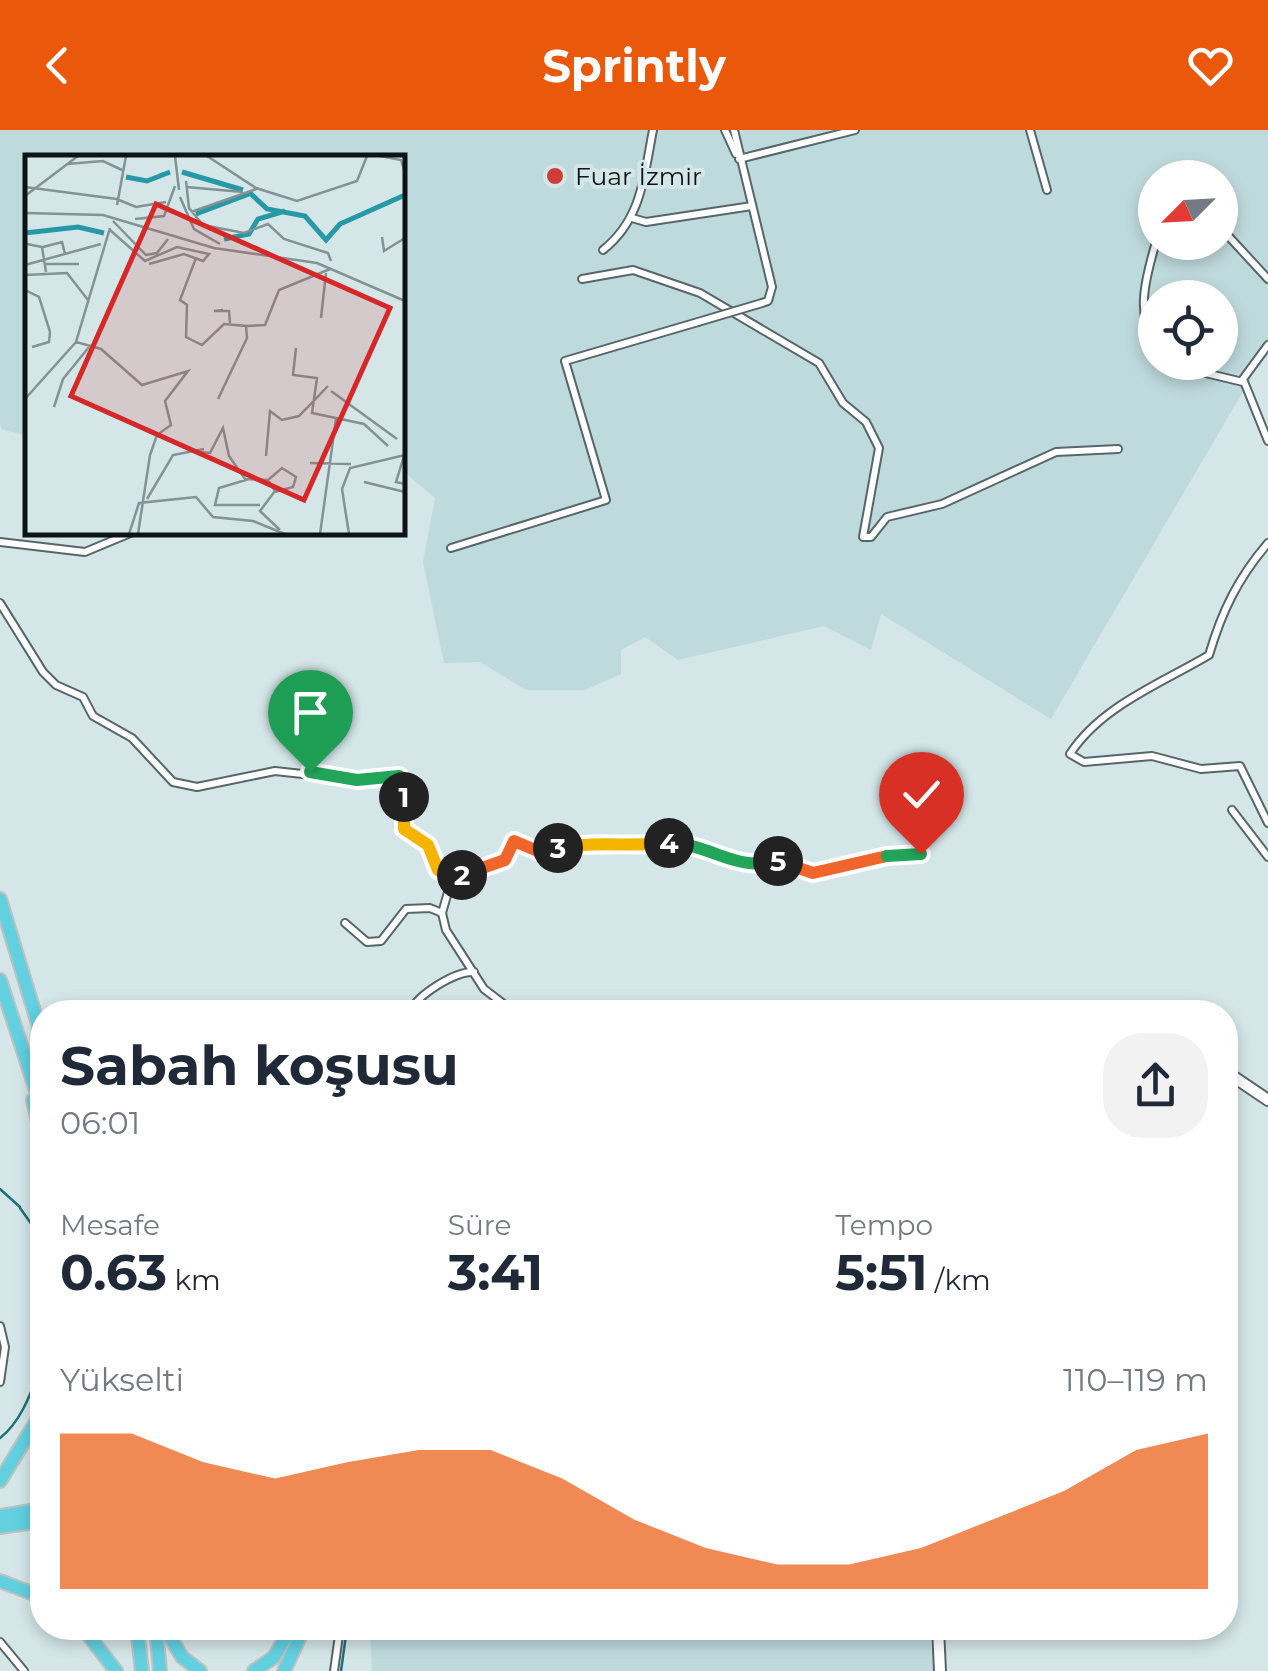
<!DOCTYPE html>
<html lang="tr">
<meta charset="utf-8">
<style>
:root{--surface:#fff;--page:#f2f2f3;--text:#1f2937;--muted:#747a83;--accent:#ea580c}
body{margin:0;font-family:Montserrat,sans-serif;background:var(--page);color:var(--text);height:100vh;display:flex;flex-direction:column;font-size:38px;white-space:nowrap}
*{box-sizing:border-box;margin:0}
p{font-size:32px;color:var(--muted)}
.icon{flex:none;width:55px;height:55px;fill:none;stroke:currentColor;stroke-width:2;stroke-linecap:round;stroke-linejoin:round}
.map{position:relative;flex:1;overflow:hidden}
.drawer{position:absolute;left:30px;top:870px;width:1208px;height:640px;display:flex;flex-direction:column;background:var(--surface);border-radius:40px;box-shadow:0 5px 15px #0003}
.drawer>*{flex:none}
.needle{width:65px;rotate:246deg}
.tools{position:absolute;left:1138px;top:30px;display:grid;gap:20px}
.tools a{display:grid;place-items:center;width:100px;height:100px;border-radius:50%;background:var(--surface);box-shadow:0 5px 15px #0003;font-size:50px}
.pin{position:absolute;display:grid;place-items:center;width:85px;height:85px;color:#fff;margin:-102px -42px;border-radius:50% 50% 50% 0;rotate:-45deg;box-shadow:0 0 10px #0007}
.pin .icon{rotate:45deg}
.km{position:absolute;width:50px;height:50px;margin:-25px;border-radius:50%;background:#222;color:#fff;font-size:28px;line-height:50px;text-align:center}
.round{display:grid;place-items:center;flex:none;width:105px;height:105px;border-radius:40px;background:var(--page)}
.headline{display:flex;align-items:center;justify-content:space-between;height:170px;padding:0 30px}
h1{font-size:55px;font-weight:700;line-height:75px}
.figures{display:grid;grid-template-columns:repeat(3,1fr);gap:15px;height:170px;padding:10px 30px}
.figures div{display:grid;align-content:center}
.figures b{font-size:50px;font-weight:700}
.figures small{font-size:28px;font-weight:400}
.figures p{font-size:28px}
.chart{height:280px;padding:20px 30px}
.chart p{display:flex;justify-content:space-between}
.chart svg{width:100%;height:180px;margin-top:10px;fill:var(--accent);opacity:.7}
header{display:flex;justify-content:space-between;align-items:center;height:130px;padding:0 30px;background:var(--accent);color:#fff;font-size:45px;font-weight:700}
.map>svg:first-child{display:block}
.built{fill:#bfdadd;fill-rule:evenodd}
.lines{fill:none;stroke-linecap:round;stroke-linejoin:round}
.stream{stroke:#1e707a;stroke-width:2.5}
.street-casing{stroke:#576669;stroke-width:10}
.secondary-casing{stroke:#576669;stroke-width:14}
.highway-casing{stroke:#c0c2c2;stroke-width:16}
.street{stroke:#fff;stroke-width:6}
.secondary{stroke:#fff;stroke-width:10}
.highway{stroke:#62d0df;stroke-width:12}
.street-bridge-casing{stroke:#576669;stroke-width:10;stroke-linecap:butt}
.street-bridge{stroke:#fff;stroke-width:6}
.split-1-casing{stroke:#fff;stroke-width:20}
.split-2-casing{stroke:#fff;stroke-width:20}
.split-3-casing{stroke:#fff;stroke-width:20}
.split-4-casing{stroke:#fff;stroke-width:20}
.split-5-casing{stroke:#fff;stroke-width:20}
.split-6-casing{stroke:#fff;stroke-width:20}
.split-7-casing{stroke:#fff;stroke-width:20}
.split-1{stroke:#22a559;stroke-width:12}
.split-2{stroke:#f5b400;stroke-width:12}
.split-3{stroke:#f0652b;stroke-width:12}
.split-4{stroke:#f5b400;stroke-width:12}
.split-5{stroke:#22a559;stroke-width:12}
.split-6{stroke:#f0652b;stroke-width:12}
.split-7{stroke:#22a559;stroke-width:12}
.poi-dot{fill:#cd3f36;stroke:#d4e6e8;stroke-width:4}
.labels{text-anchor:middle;stroke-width:8;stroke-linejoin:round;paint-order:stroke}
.poi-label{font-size:25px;fill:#0d1314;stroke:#d4e6e8;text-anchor:start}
.inset-river{fill:none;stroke:#2698a6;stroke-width:5}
.inset-road{fill:none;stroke:#849293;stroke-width:2.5}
.view{fill:#d62828;fill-opacity:0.15;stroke:#d62828;stroke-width:5}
.inset-edge{fill:none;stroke:#0d1314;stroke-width:5}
</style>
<header><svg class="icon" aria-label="back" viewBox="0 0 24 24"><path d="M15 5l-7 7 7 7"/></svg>Sprintly<svg class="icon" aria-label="heart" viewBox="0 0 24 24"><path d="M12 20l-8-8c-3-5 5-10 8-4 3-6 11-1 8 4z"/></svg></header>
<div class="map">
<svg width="1268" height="1541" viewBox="0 0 1268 1541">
<rect width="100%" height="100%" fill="#d4e6e8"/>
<g class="built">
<path d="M0,0H1268V219L1051,589L881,484L871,520L824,496L678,530L645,507L621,520V544L585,560H526L480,532L444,533L423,432L435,368L403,341L402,28H28L27,306L1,299L0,292ZM1155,48H1220V112H1155ZM1155,168H1220V232H1155Z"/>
<path d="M370,1498H929L934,1541H372Z"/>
</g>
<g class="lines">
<g class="stream">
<path d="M0,1059L20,1077"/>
<path d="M20,1078L37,1102L42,1121"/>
<path d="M0,1308C22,1291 32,1260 42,1234"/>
<path d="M341,1541L347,1498"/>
</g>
<g class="street-casing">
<g id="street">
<path d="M725,0L736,24"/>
<path d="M734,0L772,157L768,171L762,173"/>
<path d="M1030,0L1047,60"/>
<path d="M739,29L855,0"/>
<path d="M632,88L646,92L752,76"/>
<path d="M1220,97L1268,149"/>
<path d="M603,120C642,89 644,46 653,0"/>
<path d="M582,149L633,140L700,163L819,233L843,273L866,292L879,318L863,407H871L887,387L942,374L1056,322L1118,319"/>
<path d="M1155,215C1135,184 1146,146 1156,112"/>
<path d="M1268,215L1243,249L1268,311"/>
<path d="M1187,232L1197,241L1243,252"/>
<path d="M0,412L85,422L133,402"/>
<path d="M1268,413C1238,448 1222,481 1209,525C1162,553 1101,576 1070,624L1084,632L1152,626L1201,639L1240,636L1268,693"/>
<path d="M451,418L606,370L565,231L698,192"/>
<path d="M0,473L43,542L56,555L83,567L93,586L132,608L173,652L197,657L275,641L357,650L399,646L405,657L404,699L428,715L438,740L452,748"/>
<path d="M1232,680L1268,727"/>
<path d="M345,793L367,812L381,811L406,779L430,778L442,783"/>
<path d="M410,882C417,865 455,841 474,842"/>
<path d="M523,882L513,881L484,859L446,800L442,783L452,748L505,730L514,711L540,722L598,712L694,714L738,733L757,737L788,732L801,742L813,743L861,730L921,724"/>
<path d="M0,1196L5,1217L0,1252"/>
<path d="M0,1512L24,1541"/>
<path d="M334,1541L340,1498"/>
</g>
</g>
<g class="secondary-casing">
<g id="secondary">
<path d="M1225,941L1268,970"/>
<path d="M938,1498L940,1541"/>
</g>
</g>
<g class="highway-casing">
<g id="highway">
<path d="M0,769L42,907"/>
<path d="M0,850L42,979"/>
<path d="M33,970L42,1009"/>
<path d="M0,1351L42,1282"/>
<path d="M0,1386L42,1379"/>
<path d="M0,1397L42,1391"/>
<path d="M0,1451L42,1467"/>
<path d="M83,1498L116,1541"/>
<path d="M137,1498L142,1541"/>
<path d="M156,1498L160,1541"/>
<path d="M165,1498L182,1527L200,1541"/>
<path d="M254,1541L274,1527L291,1498"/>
<path d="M284,1541L304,1498"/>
</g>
</g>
<use href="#street" class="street"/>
<use href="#secondary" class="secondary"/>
<use href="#highway" class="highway"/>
<g class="street-bridge-casing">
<path id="street-bridge" d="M698,192L762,173"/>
</g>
<use href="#street-bridge" class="street-bridge"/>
</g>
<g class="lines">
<g class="split-1-casing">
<path id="split-1" d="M310,642L357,650L399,646L404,667"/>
</g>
<g class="split-2-casing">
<path id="split-2" d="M404,667V699L428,715L438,740L452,748L462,745"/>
</g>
<g class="split-3-casing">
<path id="split-3" d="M462,745L505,730L514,711L540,722L558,718"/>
</g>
<g class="split-4-casing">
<path id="split-4" d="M558,718C593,711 631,717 669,713"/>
</g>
<g class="split-5-casing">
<path id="split-5" d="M669,713C712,714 734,742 778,731"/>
</g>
<g class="split-6-casing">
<path id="split-6" d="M778,731L813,743L887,726"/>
</g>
<g class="split-7-casing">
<path id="split-7" d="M887,726L921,724"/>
</g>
<use href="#split-1" class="split-1"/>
<use href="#split-2" class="split-2"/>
<use href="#split-3" class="split-3"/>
<use href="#split-4" class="split-4"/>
<use href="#split-5" class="split-5"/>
<use href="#split-6" class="split-6"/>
<use href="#split-7" class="split-7"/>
</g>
<circle class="poi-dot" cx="555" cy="46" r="10"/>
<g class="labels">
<g class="poi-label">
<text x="575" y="55">Fuar İzmir</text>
</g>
</g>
<g transform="translate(25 25)">
<rect width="380" height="380" fill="#d4e6e8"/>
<path class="inset-river" d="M157,17L218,35M101,22L122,26L145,17M224,37L242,54L280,61L301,85L315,69L380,40M171,59L224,39M0,78L53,72L79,78M199,84L224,79L233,64L260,56"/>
<path class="inset-road" d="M150,1L154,35M182,1L231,33L272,46L332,26L342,1M355,1L376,5L380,18M42,9L78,6L97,15M161,26L164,53L178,70L219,78L243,69L259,84L303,98L306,106M0,32L92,44M161,32L218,37M0,41L53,1M155,42L169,74L195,89M94,45L111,52L141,47M92,50L101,1M166,57L234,33M0,58L78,60L189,93L292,108L380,146M110,64L139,61L150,31M88,66L121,100L132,98L143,84M85,73L51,187L76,194L117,230L163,216L140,246L146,270L132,280L125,300L113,379M85,75L120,106L152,92L184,99L178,106L159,99L124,109M357,82L359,96L380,83M2,89L17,92L21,117M18,92L37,87L40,99M171,103L155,145L162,150L161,182L177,190L199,169L221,171L222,183L193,244M21,109H54M0,110L76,89M0,120L42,118L63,145M0,135L14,142L25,177L24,187L7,192M198,155L189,156H204L205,168M296,163L301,118M221,171L240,170L254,135L305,114M271,193L268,220L292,223L287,258L339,269L363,291M306,236L372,284M0,244L51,187M29,252L38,224L64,192M167,296L185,298L198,273L204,301L220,324L243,325L250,336L235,356L255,375M241,301L245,256L257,265L274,261L303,231M379,301L371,327L380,329M285,308L326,309M224,324L194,333L190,350H235M243,325L257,313L271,322L268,332L250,337M339,327L380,337M122,344L148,300L179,294M104,379L114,348L171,342L188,362L228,366L260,379M295,379L311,264M324,379L317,334L325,313L380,300"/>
<path class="view" d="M131,49L365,153L279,345L46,241Z"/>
<rect width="380" height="380" class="inset-edge"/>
</g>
</svg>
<div class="tools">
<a><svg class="needle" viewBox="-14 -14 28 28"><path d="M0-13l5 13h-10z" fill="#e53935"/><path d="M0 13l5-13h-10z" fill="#747a83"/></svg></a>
<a><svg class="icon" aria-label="locate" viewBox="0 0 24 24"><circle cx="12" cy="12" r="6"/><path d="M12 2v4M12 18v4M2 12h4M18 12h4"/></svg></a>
</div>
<div class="pin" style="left:310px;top:642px;background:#1e9e55"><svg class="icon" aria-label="arrive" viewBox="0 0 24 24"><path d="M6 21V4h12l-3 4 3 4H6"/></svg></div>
<div class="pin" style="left:921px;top:724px;background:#d93025"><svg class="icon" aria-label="check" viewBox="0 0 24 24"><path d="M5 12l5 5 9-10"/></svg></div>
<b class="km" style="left:404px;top:667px">1</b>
<b class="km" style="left:462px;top:745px">2</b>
<b class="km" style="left:558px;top:718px">3</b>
<b class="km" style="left:669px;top:713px">4</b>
<b class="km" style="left:778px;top:731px">5</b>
<section class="drawer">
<div class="headline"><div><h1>Sabah koşusu</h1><p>06:01</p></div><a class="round"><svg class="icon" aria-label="share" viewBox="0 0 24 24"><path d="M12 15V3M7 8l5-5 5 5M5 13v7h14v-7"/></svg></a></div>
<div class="figures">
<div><p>Mesafe</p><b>0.63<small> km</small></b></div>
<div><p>Süre</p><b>3:41</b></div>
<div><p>Tempo</p><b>5:51<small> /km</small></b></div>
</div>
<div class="chart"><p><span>Yükselti</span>110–119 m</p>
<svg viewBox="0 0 160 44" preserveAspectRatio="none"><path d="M0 44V6L10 6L20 13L30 17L40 13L50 10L60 10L70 17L80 27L90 34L100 38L110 38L120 34L130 27L140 20L150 10L160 6V44z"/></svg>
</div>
</section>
</div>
